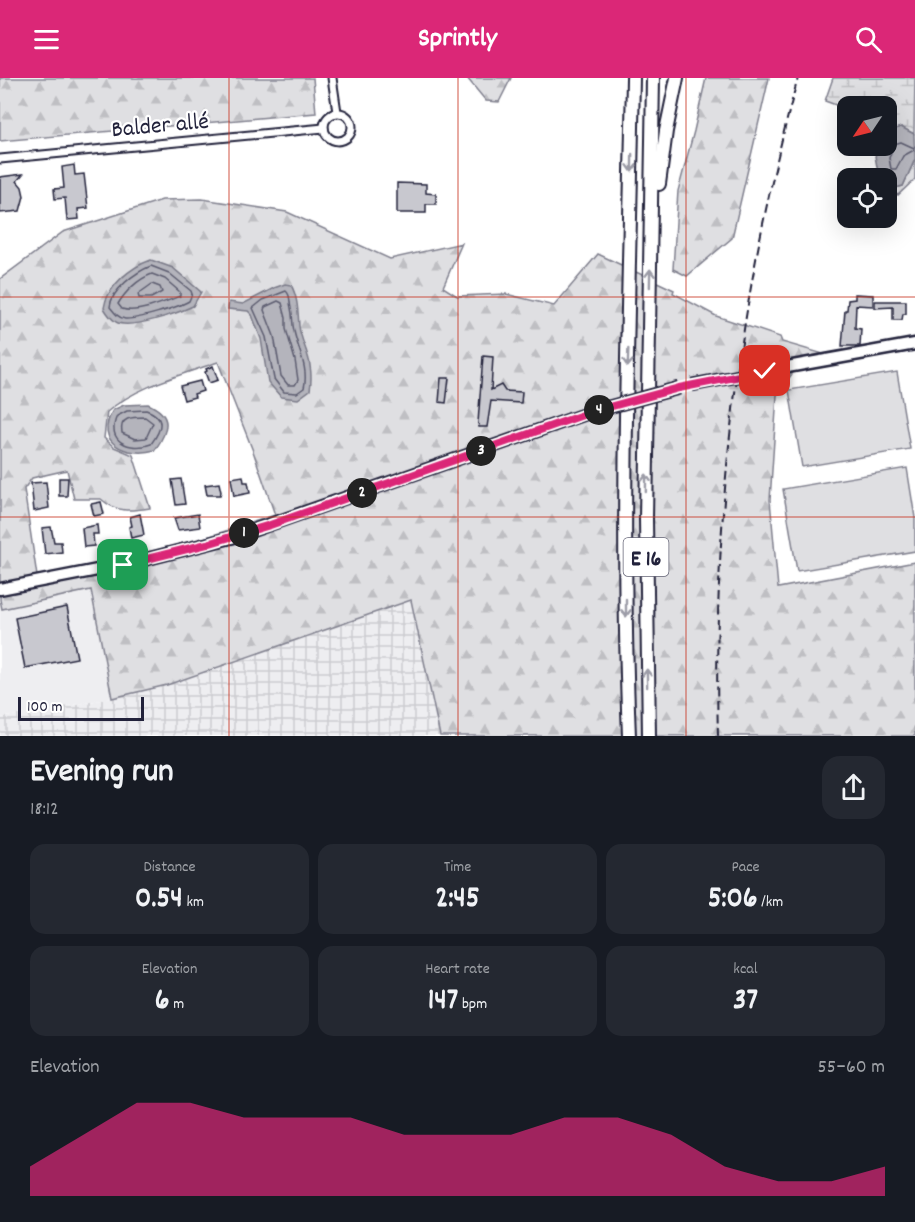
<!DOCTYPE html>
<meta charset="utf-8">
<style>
:root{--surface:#171b24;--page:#242831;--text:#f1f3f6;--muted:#9ea1a6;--accent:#db2777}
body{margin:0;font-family:Dekko,sans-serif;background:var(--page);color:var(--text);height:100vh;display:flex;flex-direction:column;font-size:22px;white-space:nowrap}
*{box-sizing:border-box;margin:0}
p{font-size:20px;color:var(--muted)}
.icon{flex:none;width:33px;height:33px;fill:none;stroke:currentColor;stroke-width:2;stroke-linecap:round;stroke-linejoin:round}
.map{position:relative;height:658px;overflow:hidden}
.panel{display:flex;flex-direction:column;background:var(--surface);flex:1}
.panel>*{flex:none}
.needle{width:39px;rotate:235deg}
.controls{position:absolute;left:837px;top:18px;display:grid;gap:12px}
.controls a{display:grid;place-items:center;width:60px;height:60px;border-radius:12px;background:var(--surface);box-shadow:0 6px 24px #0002;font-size:30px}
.scale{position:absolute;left:18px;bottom:15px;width:126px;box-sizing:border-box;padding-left:6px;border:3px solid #22223b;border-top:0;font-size:16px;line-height:21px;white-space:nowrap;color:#22223b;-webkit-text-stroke:4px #fff;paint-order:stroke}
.pin{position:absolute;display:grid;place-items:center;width:51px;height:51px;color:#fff;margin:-26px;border-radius:12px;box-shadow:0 3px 9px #0006}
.km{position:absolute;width:30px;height:30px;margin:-15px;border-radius:50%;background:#222;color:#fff;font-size:16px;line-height:30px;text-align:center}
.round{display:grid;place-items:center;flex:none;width:63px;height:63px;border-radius:18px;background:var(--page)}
.overview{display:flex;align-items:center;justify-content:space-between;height:102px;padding:0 30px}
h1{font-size:33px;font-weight:800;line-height:45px}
.stats{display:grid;grid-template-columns:repeat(3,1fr);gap:9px;height:102px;padding:6px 30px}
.stats div{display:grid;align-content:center;border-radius:15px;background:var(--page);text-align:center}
.stats b{font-size:30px;font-weight:800}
.stats small{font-size:16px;font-weight:400}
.stats p{font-size:16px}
.chart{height:168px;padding:12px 30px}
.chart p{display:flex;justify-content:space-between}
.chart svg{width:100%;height:108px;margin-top:6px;fill:var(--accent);opacity:.7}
header{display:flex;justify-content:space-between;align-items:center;height:78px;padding:0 30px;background:var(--accent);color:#fff;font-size:27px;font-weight:800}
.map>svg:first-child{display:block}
.built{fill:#eeeef1}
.industrial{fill:url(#industrial-grid)}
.green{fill:#dfdfe2;stroke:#80808e;stroke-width:1.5}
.forest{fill:url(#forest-firs);stroke:#80808e;stroke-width:1.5;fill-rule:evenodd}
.wetland{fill:url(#wetland-marsh);stroke:#80808e;stroke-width:1.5}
.water{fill:#b4b4bc;stroke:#7a7a88;stroke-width:1.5}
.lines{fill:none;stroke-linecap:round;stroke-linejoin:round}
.shore{stroke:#5c5c6f;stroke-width:1.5}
.building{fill:#c8c8cf;stroke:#22223b;stroke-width:1.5}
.minor-casing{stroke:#22223b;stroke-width:11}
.secondary-casing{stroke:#22223b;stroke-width:15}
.motorway-casing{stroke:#22223b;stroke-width:16}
.minor{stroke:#fff;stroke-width:7}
.secondary{stroke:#fff;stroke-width:10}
.motorway{stroke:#fff;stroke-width:12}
.rail{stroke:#22223b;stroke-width:2;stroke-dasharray:9 4.5;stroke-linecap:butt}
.secondary-bridge-casing{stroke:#22223b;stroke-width:15;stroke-linecap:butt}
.secondary-bridge{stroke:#fff;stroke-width:10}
.oneway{stroke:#9c9ca7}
.route-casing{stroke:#fff;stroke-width:12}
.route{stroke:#db2777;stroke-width:8}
.grid{fill:none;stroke:#c8321e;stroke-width:1.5;stroke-opacity:0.55}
.labels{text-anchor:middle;stroke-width:4.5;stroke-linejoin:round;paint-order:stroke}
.shield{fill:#fff;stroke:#646476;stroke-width:1.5}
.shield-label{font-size:22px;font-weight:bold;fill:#22223b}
.street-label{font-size:24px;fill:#22223b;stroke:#fff}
</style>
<header><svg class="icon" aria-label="menu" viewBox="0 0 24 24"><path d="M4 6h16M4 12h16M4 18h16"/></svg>Sprintly<svg class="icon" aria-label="search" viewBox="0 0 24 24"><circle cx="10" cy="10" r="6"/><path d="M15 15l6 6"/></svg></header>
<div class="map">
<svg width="915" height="658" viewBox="0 0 915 658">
<defs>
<pattern id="industrial-grid" width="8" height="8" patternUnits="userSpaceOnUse" patternTransform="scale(1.5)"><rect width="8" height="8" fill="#eeeef1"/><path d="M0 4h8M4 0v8" fill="none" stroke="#ccccd0"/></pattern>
<pattern id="forest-firs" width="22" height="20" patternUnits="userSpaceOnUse" patternTransform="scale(1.5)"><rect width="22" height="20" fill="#dfdfe2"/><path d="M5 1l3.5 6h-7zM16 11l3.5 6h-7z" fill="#bfbfc3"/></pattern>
<pattern id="wetland-marsh" width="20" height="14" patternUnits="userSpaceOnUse" patternTransform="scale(1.5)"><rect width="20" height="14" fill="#dfdfe2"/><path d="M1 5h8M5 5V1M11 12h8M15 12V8" fill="none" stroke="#bfbfc3"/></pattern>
</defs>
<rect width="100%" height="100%" fill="#fff"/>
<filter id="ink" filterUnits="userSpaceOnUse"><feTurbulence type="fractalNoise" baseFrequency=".0167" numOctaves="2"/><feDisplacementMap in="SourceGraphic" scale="12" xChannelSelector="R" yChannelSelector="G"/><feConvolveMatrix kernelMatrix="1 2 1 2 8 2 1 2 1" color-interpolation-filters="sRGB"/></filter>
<g filter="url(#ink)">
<path class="built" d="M91,512L112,620L0,640V522L3,531Z"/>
<path class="industrial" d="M411,522L440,658H0V640L112,620L167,607Z"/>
<g class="green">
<path d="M897,294L910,371L802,389L789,312Z"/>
<path d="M907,390L915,440V473L797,493L783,411Z"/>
</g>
<g class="forest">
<path d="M0,0H313L316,35L0,63Z"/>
<path d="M467,0H511L499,24L486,23Z"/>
<path d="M706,0H769L732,160L687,198L673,191L678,113L694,53Z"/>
<path d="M202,121L287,134L390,181L462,165L443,209L457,218L506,216L554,228L598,176L674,212L673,215L716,238L780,259L782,264L837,280L794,293L777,317L770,422L778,510L915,484V658H440L411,522L167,607L112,620L91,512L2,531L0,522V201L63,154L162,122ZM218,284L253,373L275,437L167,472L37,498L24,411L32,400L67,392L74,421H101C117,435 130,433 150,430L133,377L114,369L104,360L107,334C137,308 181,297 218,284Z"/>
</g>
<g class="wetland">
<path d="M833,0H915L914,56L901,49L887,54L886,28H848L847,31L825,23Z"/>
<path d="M915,81V101L898,117L887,112L886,107L891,111L903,108Z"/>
</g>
<g class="water">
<path d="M901,49L914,56L915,81L903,108L891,111L887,107L886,100H879L875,78L880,68H886L887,54Z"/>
<path d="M151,182L173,190L201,214L193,228C178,235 130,252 116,244C110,240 107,235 104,230C107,208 131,189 151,182Z"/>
<path d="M285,206L291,207C298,219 298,235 299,248C300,257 304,266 307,275C311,286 312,301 310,312L298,321L281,319L268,304L261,261L252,237L248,233L228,231L229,224L243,226L274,210Z"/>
<path d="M148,326C173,337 169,352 155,372C127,380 93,365 113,332L124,327Z"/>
</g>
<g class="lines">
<g class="shore">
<path d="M915,68L914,70L901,64L894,66L889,80L891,91H896L903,78L914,72L915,73"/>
<path d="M151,188L169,195L191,213L192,216L189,223C179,229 136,242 125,241C118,240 114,234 110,229C111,212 136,194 151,188Z"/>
<path d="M152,196L165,201L180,214V218C165,224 137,236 122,231L118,226C125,214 138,201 152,196Z"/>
<path d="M152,206L160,209L162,214L151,220H139L138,216Z"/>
<path d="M286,213C291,217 289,223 291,230C293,238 292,245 294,253C298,272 309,290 304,310L297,315L284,314L274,301L266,259L253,230L263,222Z"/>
<path d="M278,223L282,225L286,240V251L295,282L298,302L295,307H288L281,298L274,258L264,232L265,229Z"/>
<path d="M146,332C166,339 162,351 151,366C130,374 105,363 117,338L127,333Z"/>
<path d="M145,339L153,345L146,360L135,361L122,355C119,339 132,339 145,339Z"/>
</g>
</g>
<g class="building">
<path d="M74,87L75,97L84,96L88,130L78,131L79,141L67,142L65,120L55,121L54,111L64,110L62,89Z"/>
<path d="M23,96L17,103L22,109L24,118L20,133L0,135V99Z"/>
<path d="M397,105L426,106V115L436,116V126H426V135H397Z"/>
<path d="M855,216L873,217V228L856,227L855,250L861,251L860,268H842L845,232H847L848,222L855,221Z"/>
<path d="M875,223H906V236H903L902,242H893V229L875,230Z"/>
<path d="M483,278L493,279L491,312L501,307L505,313L522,314L521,325L491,323L487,349H479L478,345Z"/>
<path d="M213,288L218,302L209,305L205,294L207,293L206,291Z"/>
<path d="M441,300H449L446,325L439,324Z"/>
<path d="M200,303L203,313L194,316L195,319L184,322L180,308Z"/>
<path d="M243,398L244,404H248L250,415L234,418L231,400Z"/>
<path d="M59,400H68L67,418H59Z"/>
<path d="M181,401L185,426L176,427L172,402Z"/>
<path d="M46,404L49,430L34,433L31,405Z"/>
<path d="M219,405L221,414L220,417H207L205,407Z"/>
<path d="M101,424L104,436L94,438L91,426Z"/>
<path d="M140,436L144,457L131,460L129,449L132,448L130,439Z"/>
<path d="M198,436L200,449L178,452L174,440Z"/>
<path d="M97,447L98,456H93L94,468L84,469L82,450Z"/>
<path d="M51,449L54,464H61L62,474L45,476L42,450Z"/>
<path d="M67,529L77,580L25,590L15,540Z"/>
</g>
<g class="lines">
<g class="minor-casing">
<g id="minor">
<path d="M332,0L337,34"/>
<circle cx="338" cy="49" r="14"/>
<path d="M0,81L324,50"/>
</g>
</g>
<g class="secondary-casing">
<g id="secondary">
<path d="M765,293L915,266"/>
<path d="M0,511L123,487L234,459L594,333"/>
</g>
</g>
<g class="motorway-casing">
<g id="motorway">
<path d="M659,106L666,53L677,0"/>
<path d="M629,658C620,439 629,219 633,0"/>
<path d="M649,658L646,441L653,0"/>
</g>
</g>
<use href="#minor" class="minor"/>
<use href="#secondary" class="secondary"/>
<use href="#motorway" class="motorway"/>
<path class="rail" d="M718,658C712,436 739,214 798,0"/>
<g class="secondary-bridge-casing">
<g id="secondary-bridge">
<path d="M692,307L765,293"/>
<path d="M594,333L679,310"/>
</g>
</g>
<use href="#secondary-bridge" class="secondary-bridge"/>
</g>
<defs><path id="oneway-shaft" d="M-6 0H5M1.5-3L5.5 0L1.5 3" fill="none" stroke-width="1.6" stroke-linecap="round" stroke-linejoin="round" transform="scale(1.5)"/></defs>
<g class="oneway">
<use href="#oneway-shaft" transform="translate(632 85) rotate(91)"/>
<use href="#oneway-shaft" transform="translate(650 200) rotate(-89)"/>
<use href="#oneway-shaft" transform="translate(628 280) rotate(92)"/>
<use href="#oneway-shaft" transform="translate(646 405) rotate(-89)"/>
<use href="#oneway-shaft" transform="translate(626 530) rotate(90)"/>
<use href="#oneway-shaft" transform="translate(647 600) rotate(-91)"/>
</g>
</g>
<g class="lines" filter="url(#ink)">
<g class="route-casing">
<path id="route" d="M123,487L207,466L270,447L594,333L679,310L765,293"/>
</g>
<use href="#route" class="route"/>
</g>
<path class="grid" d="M229,0V658M458,0V658M686,0V658M0,219H915M0,439H915"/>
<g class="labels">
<rect class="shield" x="623.5" y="460" width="45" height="38" rx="4.5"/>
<g class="shield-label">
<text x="646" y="487">E 16</text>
</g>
<g class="street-label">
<text transform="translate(160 46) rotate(-5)" y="8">Balder allé</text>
</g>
</g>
</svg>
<div class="controls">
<a><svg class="needle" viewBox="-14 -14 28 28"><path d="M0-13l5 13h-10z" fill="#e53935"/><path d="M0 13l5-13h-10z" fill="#9ea1a6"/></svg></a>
<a><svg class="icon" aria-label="locate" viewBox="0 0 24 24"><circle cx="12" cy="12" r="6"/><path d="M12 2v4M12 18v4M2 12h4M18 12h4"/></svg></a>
</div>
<div class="scale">100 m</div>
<div class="pin" style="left:123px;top:487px;background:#1e9e55"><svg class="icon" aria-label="arrive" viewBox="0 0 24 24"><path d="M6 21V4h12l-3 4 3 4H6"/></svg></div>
<div class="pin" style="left:765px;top:293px;background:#d93025"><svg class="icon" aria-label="check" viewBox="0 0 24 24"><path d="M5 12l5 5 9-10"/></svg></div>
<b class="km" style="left:244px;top:455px">1</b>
<b class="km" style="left:362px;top:415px">2</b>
<b class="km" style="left:481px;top:373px">3</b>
<b class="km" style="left:599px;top:332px">4</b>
</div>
<section class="panel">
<div class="overview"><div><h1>Evening run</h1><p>18:12</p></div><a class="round"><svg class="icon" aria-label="share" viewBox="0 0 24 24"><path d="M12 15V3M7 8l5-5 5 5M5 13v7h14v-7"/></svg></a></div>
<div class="stats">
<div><p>Distance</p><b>0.54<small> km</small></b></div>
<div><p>Time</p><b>2:45</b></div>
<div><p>Pace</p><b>5:06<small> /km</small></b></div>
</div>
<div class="stats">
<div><p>Elevation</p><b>6<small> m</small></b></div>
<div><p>Heart rate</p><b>147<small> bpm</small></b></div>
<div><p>kcal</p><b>37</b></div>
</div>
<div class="chart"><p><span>Elevation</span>55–60 m</p>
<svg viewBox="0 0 160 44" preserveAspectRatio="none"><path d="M0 44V32L10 19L20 6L30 6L40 12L50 12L60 12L70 19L80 19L90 19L100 12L110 12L120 19L130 32L140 38L150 38L160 32V44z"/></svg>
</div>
</section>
